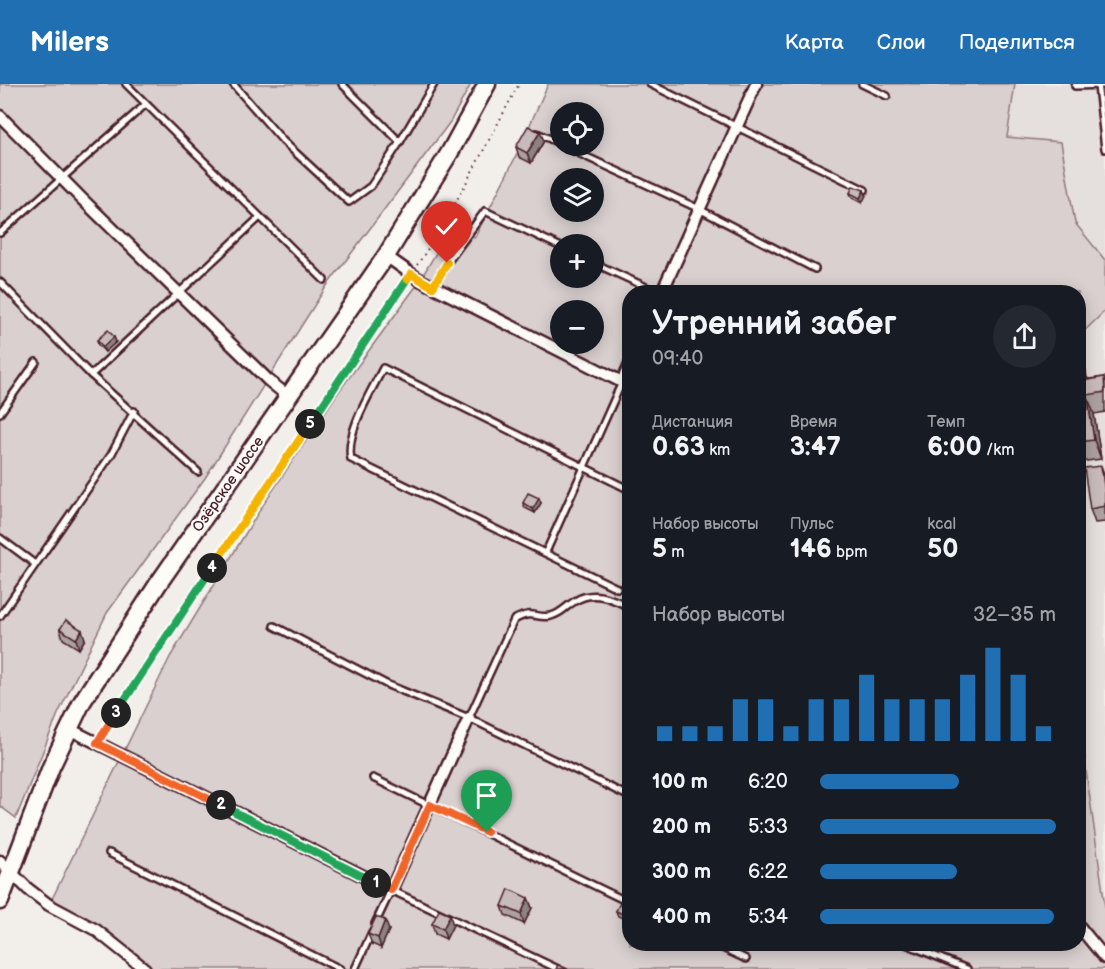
<!DOCTYPE html>
<html lang="ru">
<meta charset="utf-8">
<style>
:root{--surface:#171b24;--page:#242831;--text:#f1f3f6;--muted:#9ea1a6;--accent:#1f6fb2}
body{margin:0;font-family:"Balsamiq Sans",sans-serif;background:var(--page);color:var(--text);height:100vh;display:flex;flex-direction:column;font-size:22px;white-space:nowrap}
*{box-sizing:border-box;margin:0}
p{font-size:20px;color:var(--muted)}
.icon{flex:none;width:33px;height:33px;fill:none;stroke:currentColor;stroke-width:2;stroke-linecap:round;stroke-linejoin:round}
.map{position:relative;flex:1;overflow:hidden}
.drawer{position:absolute;left:622px;top:201px;width:464px;height:666px;display:flex;flex-direction:column;background:var(--surface);border-radius:24px;box-shadow:0 3px 15px #0003}
.drawer>*{flex:none}
.buttons{position:absolute;left:550px;top:18px;display:grid;gap:12px}
.buttons a{display:grid;place-items:center;width:54px;height:54px;border-radius:50%;background:var(--surface);box-shadow:0 3px 15px #0003;font-size:30px}
.pin{position:absolute;display:grid;place-items:center;width:51px;height:51px;color:#fff;margin:-62px -26px;border-radius:50% 50% 50% 0;rotate:-45deg;box-shadow:0 0 6px #0007}
.pin .icon{rotate:45deg}
.km{position:absolute;width:30px;height:30px;margin:-15px;border-radius:50%;background:#222;color:#fff;font-size:16px;line-height:30px;text-align:center}
.round{display:grid;place-items:center;flex:none;width:63px;height:63px;border-radius:32px;background:var(--page)}
.head{display:flex;align-items:center;justify-content:space-between;height:102px;padding:0 30px}
h1{font-size:33px;font-weight:700;line-height:45px}
.stats{display:grid;grid-template-columns:repeat(3,1fr);gap:9px;height:102px;padding:6px 30px}
.stats div{display:grid;align-content:center}
.stats b{font-size:26px;font-weight:700}
.stats small{font-size:16px;font-weight:400}
.stats p{font-size:16px}
.chart{height:168px;padding:12px 30px}
.chart p{display:flex;justify-content:space-between}
.chart svg{width:100%;height:108px;margin-top:6px;stroke:var(--accent);stroke-width:6}
ul{padding:0 30px;list-style:none;font-size:20px}
li{display:grid;grid-template-columns:96px 72px 1fr;align-items:center;height:45px}
li i{height:15px;border-radius:8px;background:var(--accent)}
header{display:flex;align-items:center;gap:36px;box-sizing:border-box;height:84px;padding:0 30px;background:var(--accent);color:#fff}
header strong{font-size:28px}
nav{display:flex;gap:33px;margin-inline-start:auto;font-size:21px}
.map>svg:first-child{display:block}
.built{fill:#e5dfdd}
.green{fill:#d9d0cf;stroke:#92787d;stroke-width:1.5;fill-rule:evenodd}
.lines{fill:none;stroke-linecap:round;stroke-linejoin:round}
.service-casing{stroke:#4a1f2b;stroke-width:10}
.minor-casing{stroke:#4a1f2b;stroke-width:15}
.primary-casing{stroke:#4a1f2b;stroke-width:21}
.path{stroke:#4a1f2b;stroke-width:2;stroke-dasharray:1.5 4.5;stroke-linecap:butt}
.service{stroke:#fdfcf7;stroke-width:5}
.minor{stroke:#fdfcf7;stroke-width:10}
.primary{stroke:#fdfcf7;stroke-width:16}
.wall{fill:#aca1a1;stroke:#4a1f2b;stroke-width:1.5}
.shaded-wall{fill:#8c8383;stroke:#4a1f2b;stroke-width:1.5}
.building{fill:#c8bbbb;stroke:#4a1f2b;stroke-width:1.5}
.split-1-casing{stroke:#fff;stroke-width:12}
.split-2-casing{stroke:#fff;stroke-width:12}
.split-3-casing{stroke:#fff;stroke-width:12}
.split-4-casing{stroke:#fff;stroke-width:12}
.split-5-casing{stroke:#fff;stroke-width:12}
.split-6-casing{stroke:#fff;stroke-width:12}
.split-7-casing{stroke:#fff;stroke-width:12}
.split-1{stroke:#f0652b;stroke-width:8}
.split-2{stroke:#22a559;stroke-width:8}
.split-3{stroke:#f0652b;stroke-width:8}
.split-4{stroke:#22a559;stroke-width:8}
.split-5{stroke:#f5b400;stroke-width:8}
.split-6{stroke:#22a559;stroke-width:8}
.split-7{stroke:#f5b400;stroke-width:8}
.labels{text-anchor:middle;stroke-width:4.5;stroke-linejoin:round;paint-order:stroke}
.street-label{font-size:15px;fill:#4a1f2b;stroke:#fdfcf7}
</style>
<header>
<strong>Milers</strong>
<nav><a>Карта</a><a>Слои</a><a>Поделиться</a></nav>
</header>
<div class="map">
<svg width="1105" height="885" viewBox="0 0 1105 885">
<rect width="100%" height="100%" fill="#f2efeb"/>
<filter id="ink" filterUnits="userSpaceOnUse"><feTurbulence type="fractalNoise" baseFrequency=".0167" numOctaves="2"/><feDisplacementMap in="SourceGraphic" scale="12" xChannelSelector="R" yChannelSelector="G"/><feConvolveMatrix kernelMatrix="1 2 1 2 8 2 1 2 1" color-interpolation-filters="sRGB"/></filter>
<g filter="url(#ink)">
<g class="built">
<path d="M1015,0H1105V176L1075,139L1061,58L1007,54Z"/>
<path d="M1105,227V823L1085,679L1079,584L1078,252Z"/>
</g>
<g class="green">
<path d="M0,0H471L450,38L326,203L205,394L107,529L58,630L16,734L0,722Z"/>
<path d="M548,0H1015L1007,53L1061,58L1075,139L1105,176V227L1079,252L1078,208H630V860H1078L1079,584L1085,679L1105,823V885H145L49,821L170,573L261,424L337,310L417,201L452,142L475,153L517,70ZM561,28H594V62H561ZM561,94H594V128H561ZM561,160H594V194H561ZM561,226H594V260H561Z"/>
</g>
<g class="lines">
<g class="service-casing">
<g id="service">
<path d="M126,0L324,196"/>
<path d="M233,0L283,57L349,118L371,102L400,58L434,0"/>
<path d="M342,0L400,58"/>
<path d="M650,0L865,106"/>
<path d="M862,0L887,12"/>
<path d="M1075,2L1105,1"/>
<path d="M1098,2L1105,65"/>
<path d="M537,49L561,60"/>
<path d="M563,62L695,123L815,185"/>
<path d="M0,149L146,20"/>
<path d="M594,179L657,208"/>
<path d="M0,198L91,291L198,388"/>
<path d="M433,203L447,179L485,127L561,163"/>
<path d="M91,291L260,133"/>
<path d="M0,329L36,278"/>
<path d="M0,454L35,480"/>
<path d="M546,468L622,298L630,302"/>
<path d="M617,504L351,375C345,349 371,308 383,284L630,406"/>
<path d="M0,532L111,371L134,327"/>
<path d="M274,542L388,601L469,634L630,713"/>
<path d="M469,634L514,536C534,525 534,535 551,532C562,529 566,522 575,517C594,505 612,515 630,523"/>
<path d="M373,694L630,819"/>
<path d="M109,769L340,885"/>
<path d="M375,840L391,806L558,885"/>
<path d="M714,860L746,875"/>
<path d="M906,860L967,885"/>
<path d="M355,885L372,848"/>
</g>
</g>
<g class="minor-casing">
<g id="minor">
<path d="M0,32L82,115L268,296L289,313"/>
<path d="M386,172L420,196L622,298L630,280"/>
<path d="M662,208L756,0"/>
<path d="M69,645L391,806L469,634"/>
<path d="M0,777L28,805L49,821L96,846L145,885"/>
<path d="M1078,841L1105,874"/>
</g>
</g>
<g class="primary-casing">
<path id="primary" d="M0,817L51,683L82,618L158,500L386,172L450,68L487,0"/>
</g>
<g class="path">
<path d="M417,181L443,142L519,0"/>
<path d="M103,649C201,497 305,348 406,198"/>
</g>
<use href="#service" class="service"/>
<use href="#minor" class="minor"/>
<use href="#primary" class="primary"/>
</g>
<g class="wall">
<path d="M540,48L544,57L531,79L519,73L516,63Z"/>
<path d="M864,106L866,111L862,119L852,114L850,109Z"/>
<path d="M114,253L116,258L105,268L98,261L97,256Z"/>
<path d="M1078,287L1089,295L1104,293L1105,295V328L1094,330L1101,375L1080,378L1078,374Z"/>
<path d="M1101,382L1105,393V438L1095,439L1090,425Z"/>
<path d="M523,419H541L535,429L525,424Z"/>
<path d="M60,545L85,555L79,565L63,555Z"/>
<path d="M528,814L532,824L524,840L505,831L502,822Z"/>
<path d="M630,821V829L627,836L618,832L616,827Z"/>
<path d="M432,840L453,841L446,855L435,850Z"/>
<path d="M389,846L381,864L372,860L368,850Z"/>
</g>
<g class="shaded-wall">
<path d="M540,48L544,57L531,79L527,69Z"/>
<path d="M864,106L866,111L862,119L860,114Z"/>
<path d="M114,253L116,258L105,268L103,263Z"/>
<path d="M1087,311L1094,330L1101,375L1094,356Z"/>
<path d="M1101,382L1105,393V408Z"/>
<path d="M539,414L541,419L535,429L533,425Z"/>
<path d="M82,546L85,555L79,565L76,555Z"/>
<path d="M528,814L532,824L524,840L521,830Z"/>
<path d="M630,821V829L627,836L625,831Z"/>
<path d="M450,831L453,841L446,855L443,845Z"/>
<path d="M385,836L389,846L381,864L378,854Z"/>
</g>
<g class="building">
<path d="M1101,5H1105V37Z"/>
<path d="M528,42L540,48L527,69L516,63Z"/>
<path d="M853,102L864,106L860,114L850,109Z"/>
<path d="M108,246L114,253L103,263L97,256Z"/>
<path d="M1086,286L1087,296L1104,293L1105,308L1087,311L1094,356L1078,358V287Z"/>
<path d="M1101,382L1105,408V422L1090,425L1084,384Z"/>
<path d="M528,409L539,414L533,425L523,419Z"/>
<path d="M66,536L82,546L76,555L60,545Z"/>
<path d="M509,805L528,814L521,830L502,822Z"/>
<path d="M621,817L630,821L625,831L616,827Z"/>
<path d="M439,826L450,831L443,845L432,840Z"/>
<path d="M376,833L385,836L378,854L368,850Z"/>
<path d="M558,881L568,885H556Z"/>
</g>
</g>
<g class="lines" filter="url(#ink)">
<g class="split-1-casing">
<path id="split-1" d="M376,799L391,806L430,721L487,748"/>
</g>
<g class="split-2-casing">
<path id="split-2" d="M221,721L376,799"/>
</g>
<g class="split-3-casing">
<path id="split-3" d="M116,629L97,659L221,721"/>
</g>
<g class="split-4-casing">
<path id="split-4" d="M116,629L212,484"/>
</g>
<g class="split-5-casing">
<path id="split-5" d="M212,484L310,340"/>
</g>
<g class="split-6-casing">
<path id="split-6" d="M310,340L407,195"/>
</g>
<g class="split-7-casing">
<path id="split-7" d="M407,195L411,190L433,203L447,179"/>
</g>
<use href="#split-1" class="split-1"/>
<use href="#split-2" class="split-2"/>
<use href="#split-3" class="split-3"/>
<use href="#split-4" class="split-4"/>
<use href="#split-5" class="split-5"/>
<use href="#split-6" class="split-6"/>
<use href="#split-7" class="split-7"/>
</g>
<g class="labels">
<g class="street-label">
<text transform="translate(228 400) rotate(-55)" y="5">Озёрское шоссе</text>
</g>
</g>
</svg>
<div class="buttons">
<a><svg class="icon" aria-label="locate" viewBox="0 0 24 24"><circle cx="12" cy="12" r="6"/><path d="M12 2v4M12 18v4M2 12h4M18 12h4"/></svg></a>
<a><svg class="icon" aria-label="layers" viewBox="0 0 24 24"><path d="M12 4l9 5-9 5-9-5zM3 14l9 5 9-5"/></svg></a>
<a>+</a>
<a>−</a>
</div>
<div class="pin" style="left:487px;top:748px;background:#1e9e55"><svg class="icon" aria-label="arrive" viewBox="0 0 24 24"><path d="M6 21V4h12l-3 4 3 4H6"/></svg></div>
<div class="pin" style="left:447px;top:179px;background:#d93025"><svg class="icon" aria-label="check" viewBox="0 0 24 24"><path d="M5 12l5 5 9-10"/></svg></div>
<b class="km" style="left:376px;top:799px">1</b>
<b class="km" style="left:221px;top:721px">2</b>
<b class="km" style="left:116px;top:629px">3</b>
<b class="km" style="left:212px;top:484px">4</b>
<b class="km" style="left:310px;top:340px">5</b>
<section class="drawer">
<div class="head"><div><h1>Утренний забег</h1><p>09:40</p></div><a class="round"><svg class="icon" aria-label="share" viewBox="0 0 24 24"><path d="M12 15V3M7 8l5-5 5 5M5 13v7h14v-7"/></svg></a></div>
<div class="stats">
<div><p>Дистанция</p><b>0.63<small> km</small></b></div>
<div><p>Время</p><b>3:47</b></div>
<div><p>Темп</p><b>6:00<small> /km</small></b></div>
</div>
<div class="stats">
<div><p>Набор высоты</p><b>5<small> m</small></b></div>
<div><p>Пульс</p><b>146<small> bpm</small></b></div>
<div><p>kcal</p><b>50</b></div>
</div>
<div class="chart"><p><span>Набор высоты</span>32–35 m</p>
<svg viewBox="0 0 160 44" preserveAspectRatio="none"><path d="M5 44V38M15 44V38M25 44V38M35 44V27M45 44V27M55 44V38M65 44V27M75 44V27M85 44V17M95 44V27M105 44V27M115 44V27M125 44V17M135 44V6M145 44V17M155 44V38"/></svg>
</div>
<ul>
<li><b>100 m</b>6:20<i style="width:59%"></i></li>
<li><b>200 m</b>5:33<i style="width:100%"></i></li>
<li><b>300 m</b>6:22<i style="width:58%"></i></li>
<li><b>400 m</b>5:34<i style="width:99%"></i></li>
</ul>
</section>
</div>
